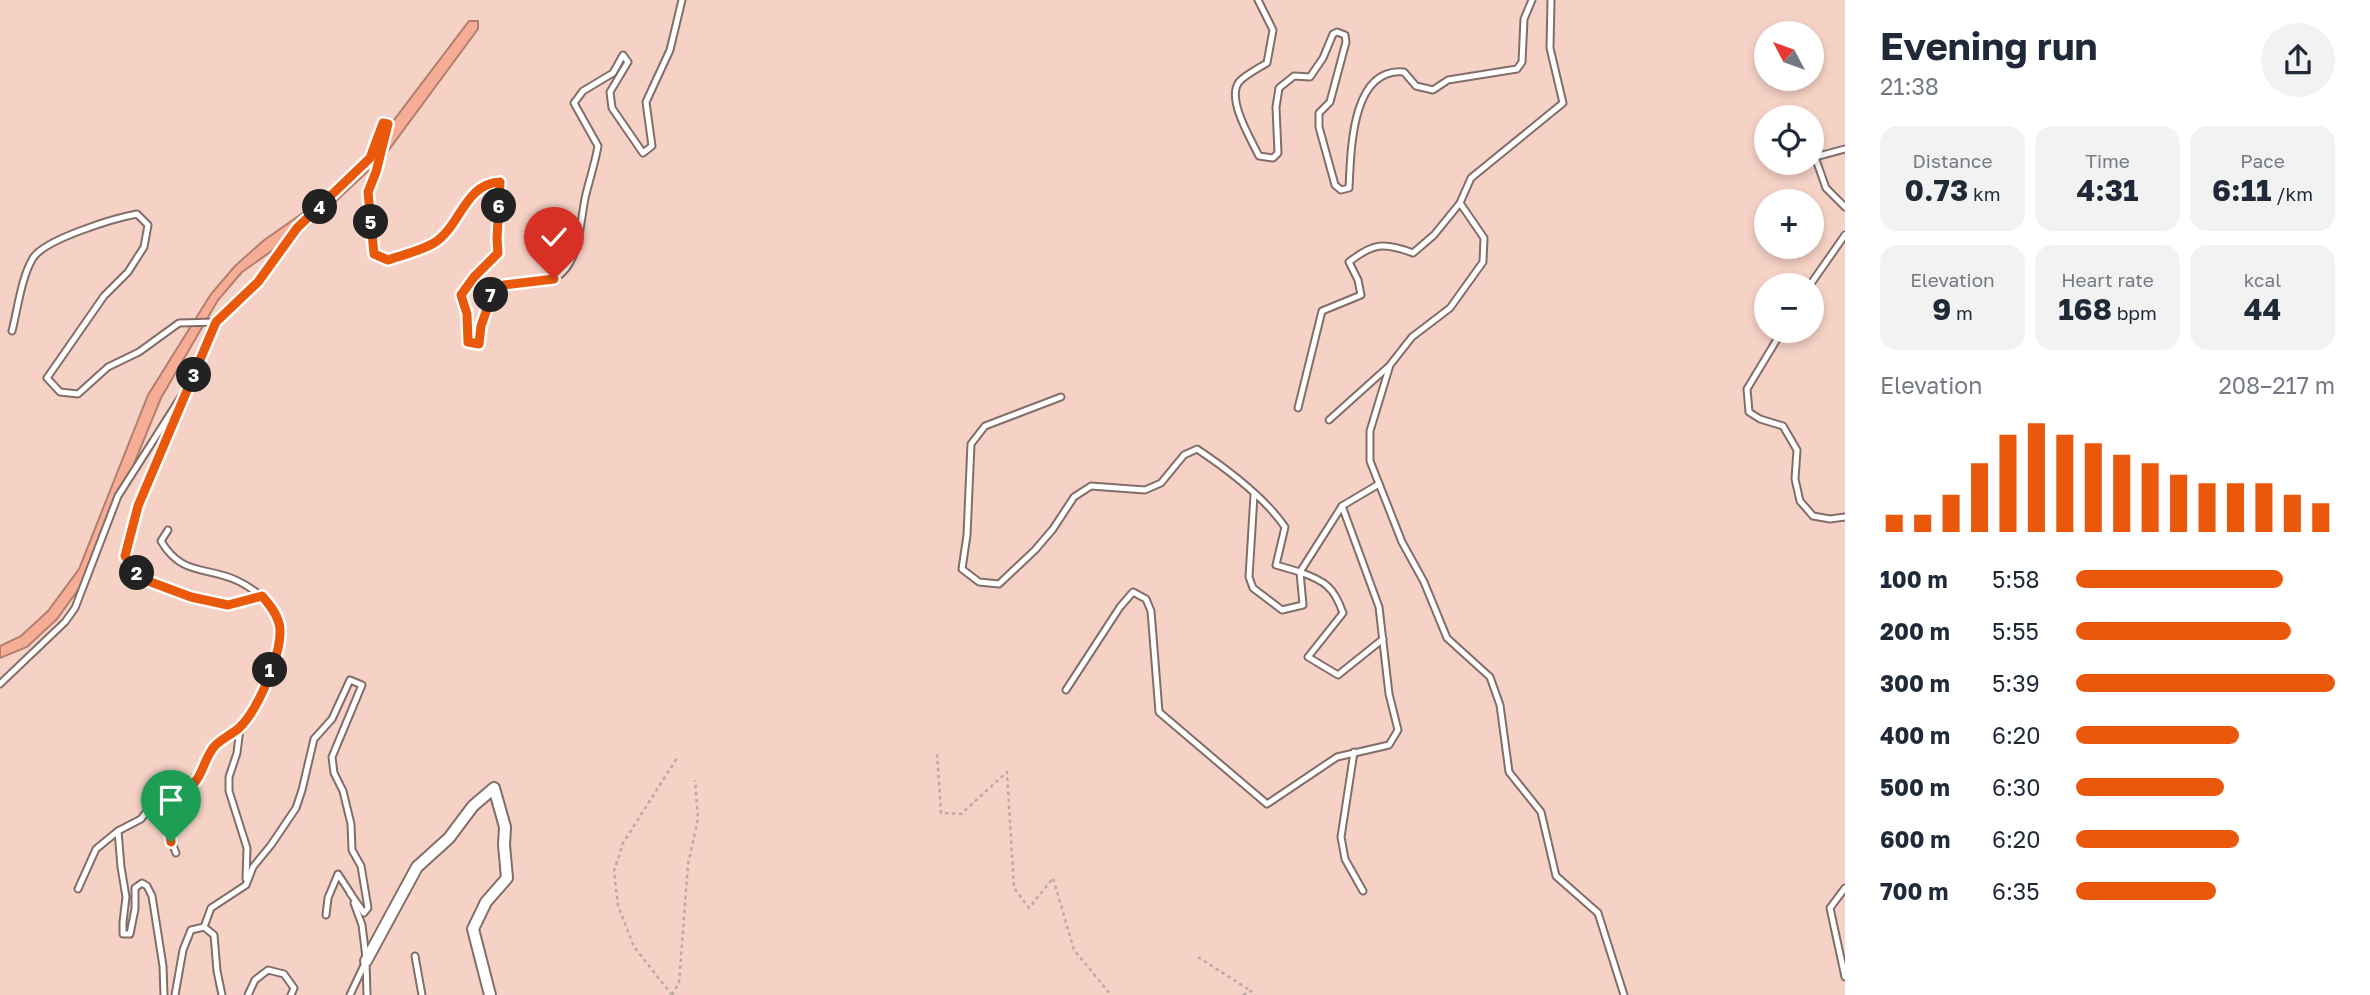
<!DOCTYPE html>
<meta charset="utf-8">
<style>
:root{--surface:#fff;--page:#f2f2f3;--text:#1f2937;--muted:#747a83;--accent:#ea580c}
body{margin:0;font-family:"Golos Text",sans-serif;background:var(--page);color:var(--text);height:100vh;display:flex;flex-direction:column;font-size:26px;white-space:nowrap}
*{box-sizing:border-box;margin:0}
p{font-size:23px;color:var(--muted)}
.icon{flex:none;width:38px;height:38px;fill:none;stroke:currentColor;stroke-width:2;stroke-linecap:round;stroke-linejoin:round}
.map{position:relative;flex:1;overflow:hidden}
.details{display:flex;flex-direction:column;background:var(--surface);width:525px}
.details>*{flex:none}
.needle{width:46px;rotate:311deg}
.fabs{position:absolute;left:1754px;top:21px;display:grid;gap:14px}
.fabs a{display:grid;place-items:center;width:70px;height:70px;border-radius:50%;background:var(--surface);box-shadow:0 4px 10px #0003;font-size:35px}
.pin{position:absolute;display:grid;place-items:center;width:60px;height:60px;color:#fff;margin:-72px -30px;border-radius:50% 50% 50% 0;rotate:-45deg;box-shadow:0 0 7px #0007}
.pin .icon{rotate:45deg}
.km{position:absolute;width:35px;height:35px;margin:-18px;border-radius:50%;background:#222;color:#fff;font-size:19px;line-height:35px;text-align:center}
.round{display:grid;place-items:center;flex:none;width:74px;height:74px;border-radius:37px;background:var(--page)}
.headline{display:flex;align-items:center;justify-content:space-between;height:119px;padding:0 35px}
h1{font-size:38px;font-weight:700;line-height:52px}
.metrics{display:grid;grid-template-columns:repeat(3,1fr);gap:10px;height:119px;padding:7px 35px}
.metrics div{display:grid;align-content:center;border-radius:18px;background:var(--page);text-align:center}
.metrics b{font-size:30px;font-weight:700}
.metrics small{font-size:19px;font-weight:400}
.metrics p{font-size:19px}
.chart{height:196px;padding:14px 35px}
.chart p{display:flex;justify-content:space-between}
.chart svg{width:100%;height:126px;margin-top:7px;stroke:var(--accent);stroke-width:6}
ul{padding:0 35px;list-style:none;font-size:23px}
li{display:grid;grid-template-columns:112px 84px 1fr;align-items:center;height:52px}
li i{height:18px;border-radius:9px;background:var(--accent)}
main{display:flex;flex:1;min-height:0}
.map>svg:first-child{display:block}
.green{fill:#f6d2c6;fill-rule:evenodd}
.water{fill:#f5ad95;stroke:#b37e6d;stroke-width:2}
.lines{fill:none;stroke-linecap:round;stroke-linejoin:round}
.lane-casing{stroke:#816e68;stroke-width:9}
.street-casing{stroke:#816e68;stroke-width:14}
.path{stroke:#baaba7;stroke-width:2.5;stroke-dasharray:3.5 3.5;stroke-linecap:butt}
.lane{stroke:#fff;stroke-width:5}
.street{stroke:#fff;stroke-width:10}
.route-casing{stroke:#fff;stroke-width:14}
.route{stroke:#ea580c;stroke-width:9}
</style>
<main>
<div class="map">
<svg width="1845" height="995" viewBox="0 0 1845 995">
<rect width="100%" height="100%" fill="#ffede8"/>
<path class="green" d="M0,0H1845V995H0ZM1766,33H1811V79H1766ZM1766,117H1811V163H1766ZM1766,201H1811V247H1766ZM1766,285H1811V331H1766Z"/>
<path class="water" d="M469,21H478V29L385,155L317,219L242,272L218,300L161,398L88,576L57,619L27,647L0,658V646L21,636L48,611L79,569L148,395L211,294L235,266L263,241L338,188L375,145Z"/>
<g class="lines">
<g class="lane-casing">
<g id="lane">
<path d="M1258,0L1273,30L1267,63C1259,68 1245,75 1239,82C1226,99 1251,139 1259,156L1273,158L1278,153L1276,107L1279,88L1294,76L1310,77L1323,58L1333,34L1337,32L1345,35L1346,42L1330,102L1319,113V127L1335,185L1341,190L1349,188C1351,151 1351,67 1404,72L1416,86L1433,90L1448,80L1517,69L1522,62L1524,19L1532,0"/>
<path d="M1551,0L1550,48L1563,103L1471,178L1460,203L1484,238L1483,262L1450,308L1412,337L1390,365L1370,431V461L1402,542L1424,582L1447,638L1490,677L1500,705L1509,772L1541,812L1556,876L1598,913L1624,995"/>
<path d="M1845,149L1815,157L1826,188L1845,207"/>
<path d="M1810,285L1845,235"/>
<path d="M216,322L258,283L297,228L370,158L383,123L388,124L376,172L368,192L374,254L388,260C403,255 420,251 434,242C461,226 464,184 500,182L497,239L498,253L474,277L461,295L466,314L468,343L479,344L480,326L493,292C512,281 537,288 555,278C581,264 580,218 586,194C590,178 595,163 598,146L574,103L583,91L613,73L623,55L628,62L610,92L612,108L643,153L652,146L646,102L670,50L682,0"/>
<path d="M1782,331L1747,389L1749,412L1760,419L1783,426L1797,450L1795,479L1800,501L1813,516L1830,519L1845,517"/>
<path d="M1061,397L985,426L971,444L967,535L962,569L979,582L999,584L1035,550L1053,529L1074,497L1091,486L1145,490L1161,483L1184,455L1197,449C1227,469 1265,498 1285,527L1276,565L1300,572L1342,506L1379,484"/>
<path d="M1298,408L1322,311L1361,295L1358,280L1349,262C1373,243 1384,242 1413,253L1434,235L1460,203"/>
<path d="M1329,420L1388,367"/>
<path d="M1254,495L1249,577L1253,588L1282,610L1303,605L1300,572C1325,581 1334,587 1343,613L1308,657L1338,675L1383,639"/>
<path d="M168,530L161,541C182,577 208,566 238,581C247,585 254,591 262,596"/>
<path d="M0,684L65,622L75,608L118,496L193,378L216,322L179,323L139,352L108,367L78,394L60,392L47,378L104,296L128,272L144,247L148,225L137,214C115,218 45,239 33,258C21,278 18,308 12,331"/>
<path d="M1066,690L1120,607L1133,592L1146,599L1151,611L1159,712L1267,804L1337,757L1389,745L1398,730L1389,694L1379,607L1342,506"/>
<path d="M240,728L237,753L229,777V791L247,848L246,879"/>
<path d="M1354,752L1341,837L1345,859L1363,891"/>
<path d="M172,794C169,815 167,833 176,853"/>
<path d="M118,831L121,867L126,897L123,922V934H130L135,909V888L142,883L147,886L152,896L163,966L164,995"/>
<path d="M1845,888L1830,908L1845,977"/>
<path d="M78,889L96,849L118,831L141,819L157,798L183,791L202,775L213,748L240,728L255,707L276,654L280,628L274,611L262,596L228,605L191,597L140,578L126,556L138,507L188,391"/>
<path d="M354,903L362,925L366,958"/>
<path d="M326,915L328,898L338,874L351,894"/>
<path d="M204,927L211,908L246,885L253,867L271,845L296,808L302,790L314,739L332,719L350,680L362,685L332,757L334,773L343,791L351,824L352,850L361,866L368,908L364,913L350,893"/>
<path d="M415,956L422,995"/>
<path d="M175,995L183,950L191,930L204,927L214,935L217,971L222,995"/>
<path d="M248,995L255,980L268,970L284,974L294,988L291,995"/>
<path d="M350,995L366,961L367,995"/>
</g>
</g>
<g class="street-casing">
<path id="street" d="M366,961L417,867L449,838L473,806L494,788L505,827L504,845L507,878L486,902L473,929L490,995"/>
</g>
<g class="path">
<path d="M937,754L941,813L961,814L1007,772L1014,888L1029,908L1053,878L1074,950L1111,995"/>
<path d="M1198,957L1251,991"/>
<path d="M672,995L634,947L618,906L614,871L623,843L677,758"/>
<path d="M672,995L679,983L688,864L698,819L695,780"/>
<path d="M1243,995L1251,991L1255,995"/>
</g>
<use href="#lane" class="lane"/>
<use href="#street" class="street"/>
</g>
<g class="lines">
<g class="route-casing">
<path id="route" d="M171,842L168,820L172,794C205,786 198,769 213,748C219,740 231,735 239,728C258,710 281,656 280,629C279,616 270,605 262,596L228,605L191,597L140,578L125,556L138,506L216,322L258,282L297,228L370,158L383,123L388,124L376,172L368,192L374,254L388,260C403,255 420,251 434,243C461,226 464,184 500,182L497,239L498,253L474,277L461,295L467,314L468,342L479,344L481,326L493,292L504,285L554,279"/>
</g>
<use href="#route" class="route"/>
</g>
</svg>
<div class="fabs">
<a><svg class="needle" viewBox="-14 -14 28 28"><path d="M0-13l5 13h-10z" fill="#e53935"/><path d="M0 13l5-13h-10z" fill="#747a83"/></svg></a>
<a><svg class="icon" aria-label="locate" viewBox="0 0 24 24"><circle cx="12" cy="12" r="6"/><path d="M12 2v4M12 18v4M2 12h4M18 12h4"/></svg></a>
<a>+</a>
<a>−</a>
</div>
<div class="pin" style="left:171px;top:842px;background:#1e9e55"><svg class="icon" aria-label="arrive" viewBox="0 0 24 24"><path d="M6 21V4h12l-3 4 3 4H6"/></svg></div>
<div class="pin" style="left:554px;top:279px;background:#d93025"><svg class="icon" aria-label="check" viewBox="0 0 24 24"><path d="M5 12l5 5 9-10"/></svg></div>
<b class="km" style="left:270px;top:670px">1</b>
<b class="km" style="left:137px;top:573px">2</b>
<b class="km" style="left:194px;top:375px">3</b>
<b class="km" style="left:320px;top:207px">4</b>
<b class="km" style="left:371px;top:222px">5</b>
<b class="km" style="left:499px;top:206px">6</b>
<b class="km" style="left:491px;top:295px">7</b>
</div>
<section class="details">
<div class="headline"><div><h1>Evening run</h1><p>21:38</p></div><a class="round"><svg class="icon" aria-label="share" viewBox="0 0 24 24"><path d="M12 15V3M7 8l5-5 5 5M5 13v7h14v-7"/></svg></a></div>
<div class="metrics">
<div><p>Distance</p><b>0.73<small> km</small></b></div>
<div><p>Time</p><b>4:31</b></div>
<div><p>Pace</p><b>6:11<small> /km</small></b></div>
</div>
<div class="metrics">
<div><p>Elevation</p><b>9<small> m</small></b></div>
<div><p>Heart rate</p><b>168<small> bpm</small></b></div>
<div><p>kcal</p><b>44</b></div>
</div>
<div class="chart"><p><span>Elevation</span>208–217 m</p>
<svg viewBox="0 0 160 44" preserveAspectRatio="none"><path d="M5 44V38M15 44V38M25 44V31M35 44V20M45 44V10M55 44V6M65 44V10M75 44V13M85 44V17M95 44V20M105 44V24M115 44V27M125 44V27M135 44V27M145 44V31M155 44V34"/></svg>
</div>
<ul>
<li><b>100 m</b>5:58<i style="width:80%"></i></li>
<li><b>200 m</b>5:55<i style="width:83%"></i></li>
<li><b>300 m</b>5:39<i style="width:100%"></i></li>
<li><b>400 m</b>6:20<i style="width:63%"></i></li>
<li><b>500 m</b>6:30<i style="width:57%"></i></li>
<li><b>600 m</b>6:20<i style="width:63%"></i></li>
<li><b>700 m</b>6:35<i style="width:54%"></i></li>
</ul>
</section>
</main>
